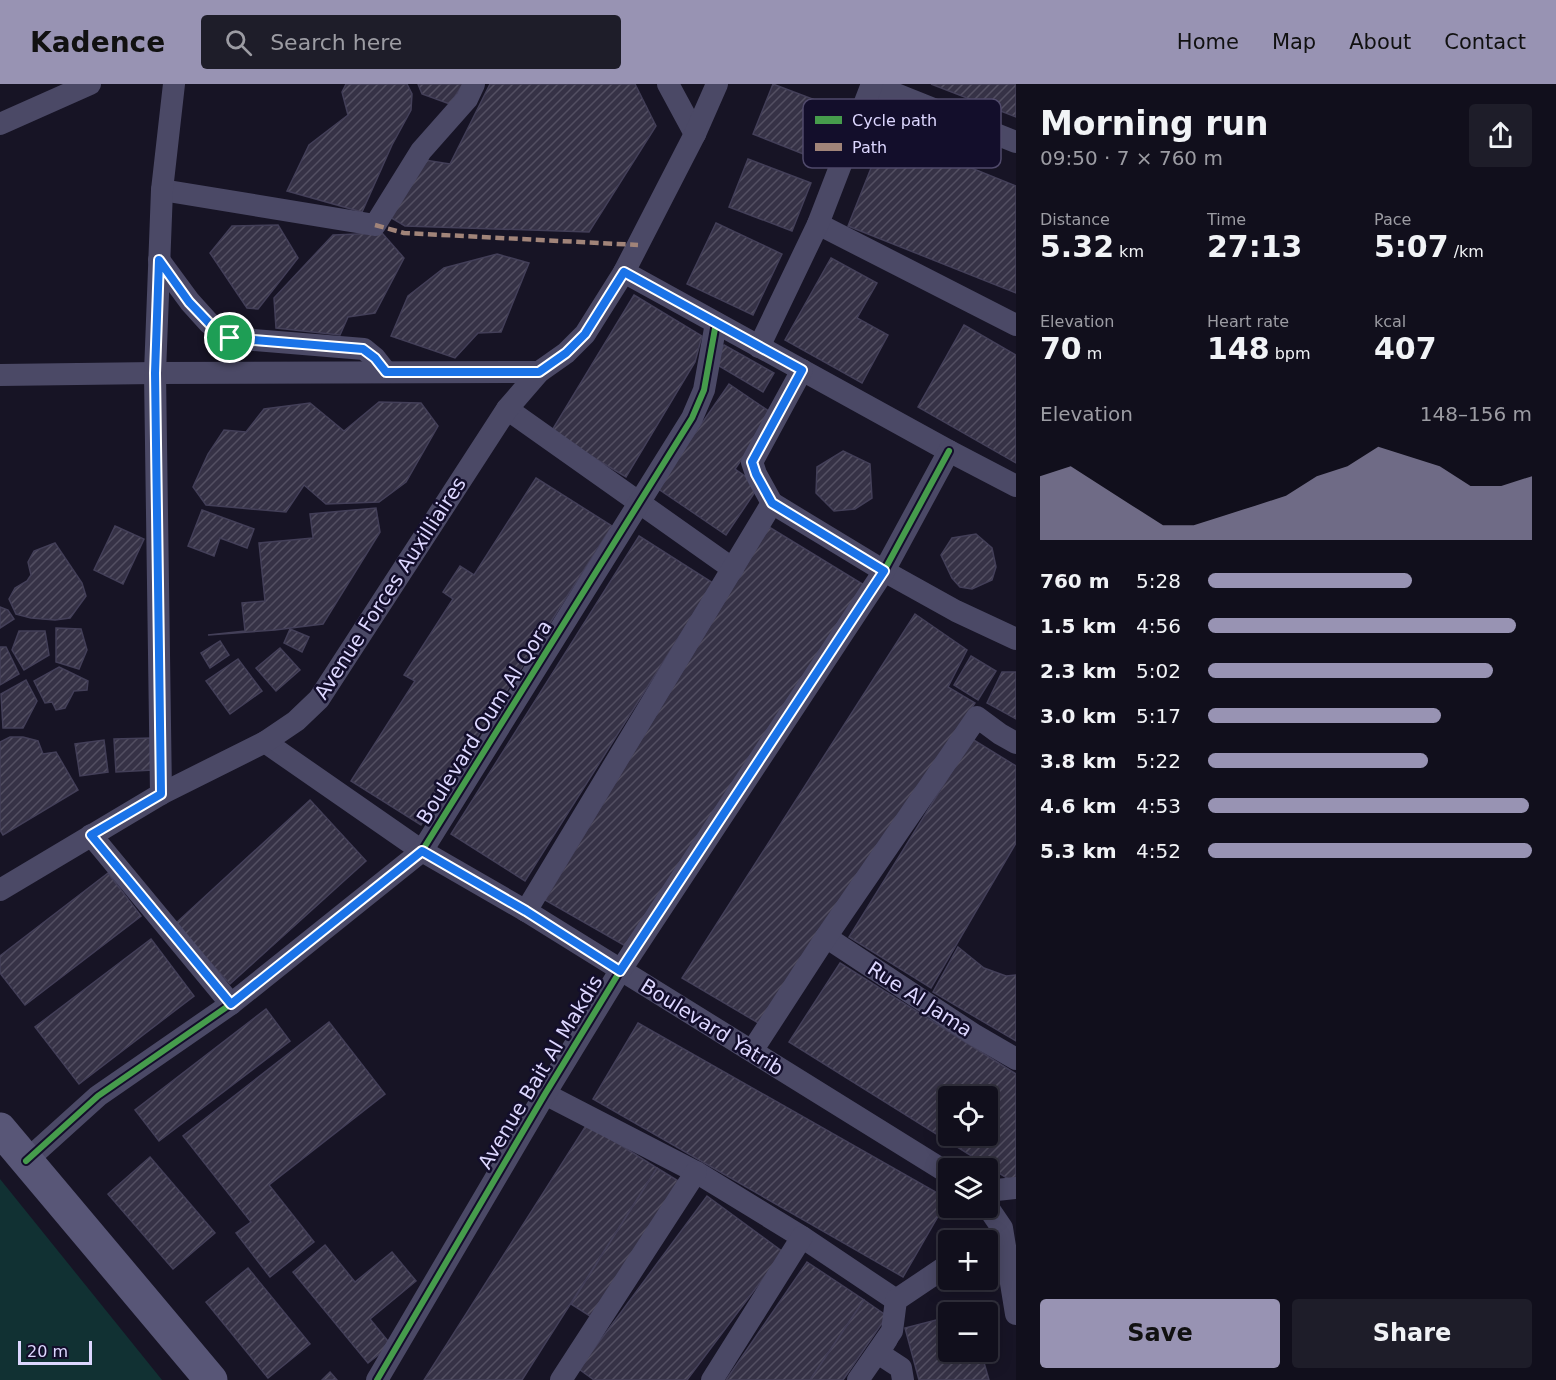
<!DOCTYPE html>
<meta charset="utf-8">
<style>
:root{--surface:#110f1c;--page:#1e1d29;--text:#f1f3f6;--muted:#9c9ca3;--line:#302f3b;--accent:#9893b3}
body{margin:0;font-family:"DejaVu Sans",sans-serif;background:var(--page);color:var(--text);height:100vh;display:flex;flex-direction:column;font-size:22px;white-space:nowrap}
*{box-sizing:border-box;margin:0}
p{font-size:20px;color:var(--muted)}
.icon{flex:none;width:33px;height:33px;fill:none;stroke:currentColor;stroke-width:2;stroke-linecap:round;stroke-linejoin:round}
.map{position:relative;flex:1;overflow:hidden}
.panel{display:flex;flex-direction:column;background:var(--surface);width:540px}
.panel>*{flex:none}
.controls{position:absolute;left:938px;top:1002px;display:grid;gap:12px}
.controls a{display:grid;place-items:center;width:60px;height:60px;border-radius:6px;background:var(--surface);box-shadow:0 3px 15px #0003,0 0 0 2px var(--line);font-size:30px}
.scale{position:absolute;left:18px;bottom:15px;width:74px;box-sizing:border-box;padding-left:6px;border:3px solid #ddd7ff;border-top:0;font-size:16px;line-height:21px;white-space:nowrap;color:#ddd7ff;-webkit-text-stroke:4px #130e2b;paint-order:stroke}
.pin{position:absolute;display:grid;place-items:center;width:51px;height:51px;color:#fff;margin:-26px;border:3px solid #fff;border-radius:50%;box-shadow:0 2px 6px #0007}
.round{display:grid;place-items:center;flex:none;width:63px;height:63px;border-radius:6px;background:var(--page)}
.summary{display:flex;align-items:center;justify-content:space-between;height:102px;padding:0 24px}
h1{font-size:33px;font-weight:600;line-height:45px}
.metrics{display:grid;grid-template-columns:repeat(3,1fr);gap:9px;height:102px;padding:6px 24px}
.metrics div{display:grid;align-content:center}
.metrics b{font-size:30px;font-weight:600}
.metrics small{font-size:16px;font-weight:400}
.metrics p{font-size:16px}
.chart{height:168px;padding:12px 24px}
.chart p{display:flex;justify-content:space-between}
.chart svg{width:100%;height:108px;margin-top:6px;fill:var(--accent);opacity:.7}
.primary-button{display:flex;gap:12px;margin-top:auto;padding:12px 24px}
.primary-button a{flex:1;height:69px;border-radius:6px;background:var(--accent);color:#111;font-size:24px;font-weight:600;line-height:69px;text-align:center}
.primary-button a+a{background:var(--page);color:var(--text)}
ul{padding:0 24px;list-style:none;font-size:20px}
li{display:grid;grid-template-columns:96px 72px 1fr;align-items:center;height:45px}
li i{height:15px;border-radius:8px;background:var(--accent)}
header{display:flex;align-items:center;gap:36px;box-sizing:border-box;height:84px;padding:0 30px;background:var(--accent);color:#111}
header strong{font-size:28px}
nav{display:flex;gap:33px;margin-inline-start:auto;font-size:21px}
.search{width:420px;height:54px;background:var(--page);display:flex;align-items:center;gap:15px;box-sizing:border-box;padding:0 21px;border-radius:6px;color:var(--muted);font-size:22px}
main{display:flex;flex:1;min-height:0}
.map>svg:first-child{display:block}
.pitch{fill:#113133}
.building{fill:url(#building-hatch);stroke:#433f58;stroke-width:1.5;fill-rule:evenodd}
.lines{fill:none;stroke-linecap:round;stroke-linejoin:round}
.street{stroke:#4b4966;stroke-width:22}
.secondary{stroke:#585677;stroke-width:33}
.quiet{stroke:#a18479;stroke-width:4.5;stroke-dasharray:9 4.5;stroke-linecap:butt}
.cycleway-casing{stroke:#130e2b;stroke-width:10}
.cycleway{stroke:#469c4c;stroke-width:6}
.route-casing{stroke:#fff;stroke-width:12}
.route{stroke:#1a73e8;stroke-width:8}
.labels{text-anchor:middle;stroke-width:5;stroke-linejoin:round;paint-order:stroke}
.street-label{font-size:20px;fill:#ddd7ff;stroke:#130e2b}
.key{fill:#130e2b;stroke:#504a6b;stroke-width:1.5}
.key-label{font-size:16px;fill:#ddd7ff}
</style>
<header>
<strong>Kadence</strong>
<div class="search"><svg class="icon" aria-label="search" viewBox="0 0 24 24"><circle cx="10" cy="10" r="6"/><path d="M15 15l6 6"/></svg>Search here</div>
<nav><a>Home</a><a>Map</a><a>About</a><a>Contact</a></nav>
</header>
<main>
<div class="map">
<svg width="1016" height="1296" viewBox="0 0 1016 1296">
<defs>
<pattern id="building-hatch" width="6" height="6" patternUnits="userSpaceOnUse" patternTransform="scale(1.5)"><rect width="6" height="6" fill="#363246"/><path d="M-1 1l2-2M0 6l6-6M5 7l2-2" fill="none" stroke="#534f62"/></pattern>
</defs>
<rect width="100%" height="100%" fill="#171425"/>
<path class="pitch" d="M0,1095L162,1296H0Z"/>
<g class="building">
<path d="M346,0H407L412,10L411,26L392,61L362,128L287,107L309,61L348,31L342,8Z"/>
<path d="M418,0H463L450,20L422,10Z"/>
<path d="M490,0H635L656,42L589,148L405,142L388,132L425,76L450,80Z"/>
<path d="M773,0L836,24L816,75L753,50Z"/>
<path d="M931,0H1016V33Z"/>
<path d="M885,49L1016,102V209L848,142Z"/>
<path d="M748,75L811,99L792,147L729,123Z"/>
<path d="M716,139L782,170L753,231L687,200Z"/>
<path d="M278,141L298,174L258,225L247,224L210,169L232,142Z"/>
<path d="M382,149L404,174L375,229L348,233L340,251L276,244L274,214L333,151Z"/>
<path d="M497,170L529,179L501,248L478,249L455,274L391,252L408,212L444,184Z"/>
<path d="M831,174L877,199L857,234L888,251L862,299L785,256Z"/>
<path d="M634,211L702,252L695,278L626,393L551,348Z"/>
<path d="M964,241L1016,271V379L918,323Z"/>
<path d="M724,261L774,289L763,308L714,279Z"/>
<path d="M729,300L773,330L735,385L759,402L726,451L657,404Z"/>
<path d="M379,318L421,319L438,342L406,398L379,418L326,420L304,401L286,428L206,421L193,403L208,370L224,346L246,348L264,325L310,319L344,347Z"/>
<path d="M843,367L870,380L872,414L855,425L834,427L816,409L817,383Z"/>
<path d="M536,394L612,442L421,741L351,697L415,597L404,591L453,515L443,508L460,482L474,491Z"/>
<path d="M376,424L380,448L323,540L275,546L208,551L245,547L242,519L265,517L259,459L313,454L310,430Z"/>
<path d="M202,426L254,445L247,464L220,454L214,472L188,462Z"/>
<path d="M115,442L144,455L123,500L94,486Z"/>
<path d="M769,443L864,501L629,864L545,816Z"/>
<path d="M976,450L992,464L996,483L992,496L972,505L960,503L952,494L941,471L952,454Z"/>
<path d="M639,452L713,499L525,797L451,750Z"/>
<path d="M55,459L82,499L86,512L70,534L55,536L31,534L16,530L9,515L15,504L27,497L31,491L28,478L34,467Z"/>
<path d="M0,523L8,526L14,535L0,544Z"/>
<path d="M915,530L967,566L948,603L975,619L760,940L682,894Z"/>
<path d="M56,544L81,545L87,566L79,585L56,578Z"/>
<path d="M290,545L309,553L302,568L284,559Z"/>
<path d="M19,547H45L49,571L24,586L12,566Z"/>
<path d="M220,557L229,571L210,584L201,569Z"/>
<path d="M0,563H6L19,590L0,601Z"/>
<path d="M280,564L300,586L276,607L256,584Z"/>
<path d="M971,572L996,587L978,616L954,601Z"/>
<path d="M238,575L262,607L230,630L206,597Z"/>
<path d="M59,583L88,597L87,606L74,607L65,624L56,626L52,618L45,619L34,597Z"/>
<path d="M1002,588H1016V635L987,619Z"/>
<path d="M26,596L37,617L23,644H3L1,610Z"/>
<path d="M10,653H23L38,657L43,670L56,668L78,706L3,751L0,746V658Z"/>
<path d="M151,654L153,686L116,688L114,655Z"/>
<path d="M972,655L1016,682V759L931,904L849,853Z"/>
<path d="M104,656L108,688L80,692L75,660Z"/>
<path d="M310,716L366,777L230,900L175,840Z"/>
<path d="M108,789L141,832L25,921L0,889V872Z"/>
<path d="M151,855L194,912L79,1000L35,943Z"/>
<path d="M958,863L984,884L1006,892L1016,891V957L933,908Z"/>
<path d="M840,879L1016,990V1096H1010L789,958ZM948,1012H987V1052H948Z"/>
<path d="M266,925L290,957L159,1057L135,1026Z"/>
<path d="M329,938L385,1010L269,1101L314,1158L270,1193L236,1149L251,1138L183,1052Z"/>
<path d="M638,939L948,1115L903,1193L593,1015Z"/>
<path d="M587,1040L657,1084L522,1296H424Z"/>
<path d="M150,1073L215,1149L173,1185L108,1110Z"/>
<path d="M657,1084L680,1098L593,1234L571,1220Z"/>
<path d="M707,1112L783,1168L687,1296H594L579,1285Z"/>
<path d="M325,1161L355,1198L392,1168L416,1197L370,1235L391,1261L368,1279L293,1188Z"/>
<path d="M807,1178L864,1216L810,1296H726Z"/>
<path d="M248,1184L310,1260L268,1294L206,1218Z"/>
<path d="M864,1216L887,1232L843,1296H810Z"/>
<path d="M948,1233V1268H981L989,1296H919L905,1244Z"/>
<path d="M330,1288L337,1296H322Z"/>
</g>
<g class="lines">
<g class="street">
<path d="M668,0L695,50"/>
<path d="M717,0L695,50L624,188L949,367L1016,402"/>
<path d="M871,0L1016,58"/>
<path d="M0,40L90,0"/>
<path d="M162,106L375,141L421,67L467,15L474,0"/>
<path d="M818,140L1016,241"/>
<path d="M159,176L190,218L209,239L230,254L364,265L375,274L386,288"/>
<path d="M759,263L818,140L872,0"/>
<path d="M802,286L752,378L756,390L772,419L884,487L956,527L1016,555"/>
<path d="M0,291L155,289L539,288"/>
<path d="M507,325L733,485"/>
<path d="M265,658L422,767L526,827L948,1089"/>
<path d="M161,710L155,289L162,106L174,0"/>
<path d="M91,751L231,920"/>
<path d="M0,806L161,710L265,658L296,637L319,615L507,325L539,288L566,269L585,250L624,188"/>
<path d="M526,827L772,419"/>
<path d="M826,853L973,950L1016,975"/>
<path d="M752,967L826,853L977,633L1000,650L1016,659"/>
<path d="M545,1010L696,1088L802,1153L896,1216"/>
<path d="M26,1077L98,1012L231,920L422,767L692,334L704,306L716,239"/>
<path d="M987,1107L1016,1104"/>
<path d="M987,1122L1002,1144L1016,1230"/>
<path d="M887,1255L878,1269L901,1284L903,1296"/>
<path d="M377,1296L545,1010L620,887L884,487L949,367"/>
<path d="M561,1296L696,1088"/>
<path d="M712,1296L802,1153"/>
<path d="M858,1296L892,1247L896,1216L948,1181"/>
</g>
<path class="secondary" d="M0,1045L211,1296"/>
<path class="quiet" d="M375,141L404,149L638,161"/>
<g class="cycleway-casing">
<g id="cycleway">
<path d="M26,1077L98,1012L231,920L422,767L692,334L704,306L716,239"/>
<path d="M377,1296L545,1010L620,887L884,487L949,367"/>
</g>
</g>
<use href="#cycleway" class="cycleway"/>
</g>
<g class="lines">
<g class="route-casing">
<path id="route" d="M159,176L189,218L209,239L230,254L363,265L375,274L386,288H539L566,269L585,250L624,188L802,286L752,378L756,390L772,419L884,487L620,887L526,827L422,767L231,920L91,751L161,710L155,289Z"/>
</g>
<use href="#route" class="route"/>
</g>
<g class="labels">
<g class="street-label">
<text transform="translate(390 504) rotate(-57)" y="7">Avenue Forces Auxilliaires</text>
<text transform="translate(484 638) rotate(-58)" y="7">Boulevard Oum Al Qora</text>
<text transform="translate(920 915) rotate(33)" y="7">Rue Al Jama</text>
<text transform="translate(712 943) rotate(32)" y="7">Boulevard Yatrib</text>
<text transform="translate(540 988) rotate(-59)" y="7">Avenue Bait Al Makdis</text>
</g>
</g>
<rect x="803" y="15" width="198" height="69" rx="9" class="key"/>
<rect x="815" y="32" width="27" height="8" fill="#469c4c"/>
<rect x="815" y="59" width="27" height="8" fill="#a18479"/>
<g class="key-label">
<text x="852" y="42">Cycle path</text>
<text x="852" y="69">Path</text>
</g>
</svg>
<div class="controls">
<a><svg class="icon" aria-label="locate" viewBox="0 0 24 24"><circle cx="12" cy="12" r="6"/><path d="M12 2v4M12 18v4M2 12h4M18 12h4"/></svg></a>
<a><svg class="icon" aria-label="layers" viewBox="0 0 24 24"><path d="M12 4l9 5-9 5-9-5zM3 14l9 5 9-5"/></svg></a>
<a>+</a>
<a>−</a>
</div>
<div class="scale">20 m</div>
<div class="pin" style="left:230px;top:254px;background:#1e9e55"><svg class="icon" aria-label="arrive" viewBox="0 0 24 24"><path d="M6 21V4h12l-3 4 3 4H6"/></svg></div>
</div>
<section class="panel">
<div class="summary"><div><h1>Morning run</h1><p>09:50 · 7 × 760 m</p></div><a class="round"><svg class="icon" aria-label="share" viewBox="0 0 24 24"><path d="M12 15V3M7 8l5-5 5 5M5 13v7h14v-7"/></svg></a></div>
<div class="metrics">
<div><p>Distance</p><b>5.32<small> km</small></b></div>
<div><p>Time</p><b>27:13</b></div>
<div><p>Pace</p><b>5:07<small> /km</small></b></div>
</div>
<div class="metrics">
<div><p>Elevation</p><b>70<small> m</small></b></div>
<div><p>Heart rate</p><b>148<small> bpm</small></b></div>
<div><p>kcal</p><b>407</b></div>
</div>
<div class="chart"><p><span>Elevation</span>148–156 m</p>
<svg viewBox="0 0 160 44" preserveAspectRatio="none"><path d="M0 44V18L10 14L20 22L30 30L40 38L50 38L60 34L70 30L80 26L90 18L100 14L110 6L120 10L130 14L140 22L150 22L160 18V44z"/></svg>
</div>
<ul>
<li><b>760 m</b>5:28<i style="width:63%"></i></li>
<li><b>1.5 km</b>4:56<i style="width:95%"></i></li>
<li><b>2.3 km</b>5:02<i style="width:88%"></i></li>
<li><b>3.0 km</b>5:17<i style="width:72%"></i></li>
<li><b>3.8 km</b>5:22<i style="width:68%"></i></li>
<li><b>4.6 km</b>4:53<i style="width:99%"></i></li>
<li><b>5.3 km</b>4:52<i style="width:100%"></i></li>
</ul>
<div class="primary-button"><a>Save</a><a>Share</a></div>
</section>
</main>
